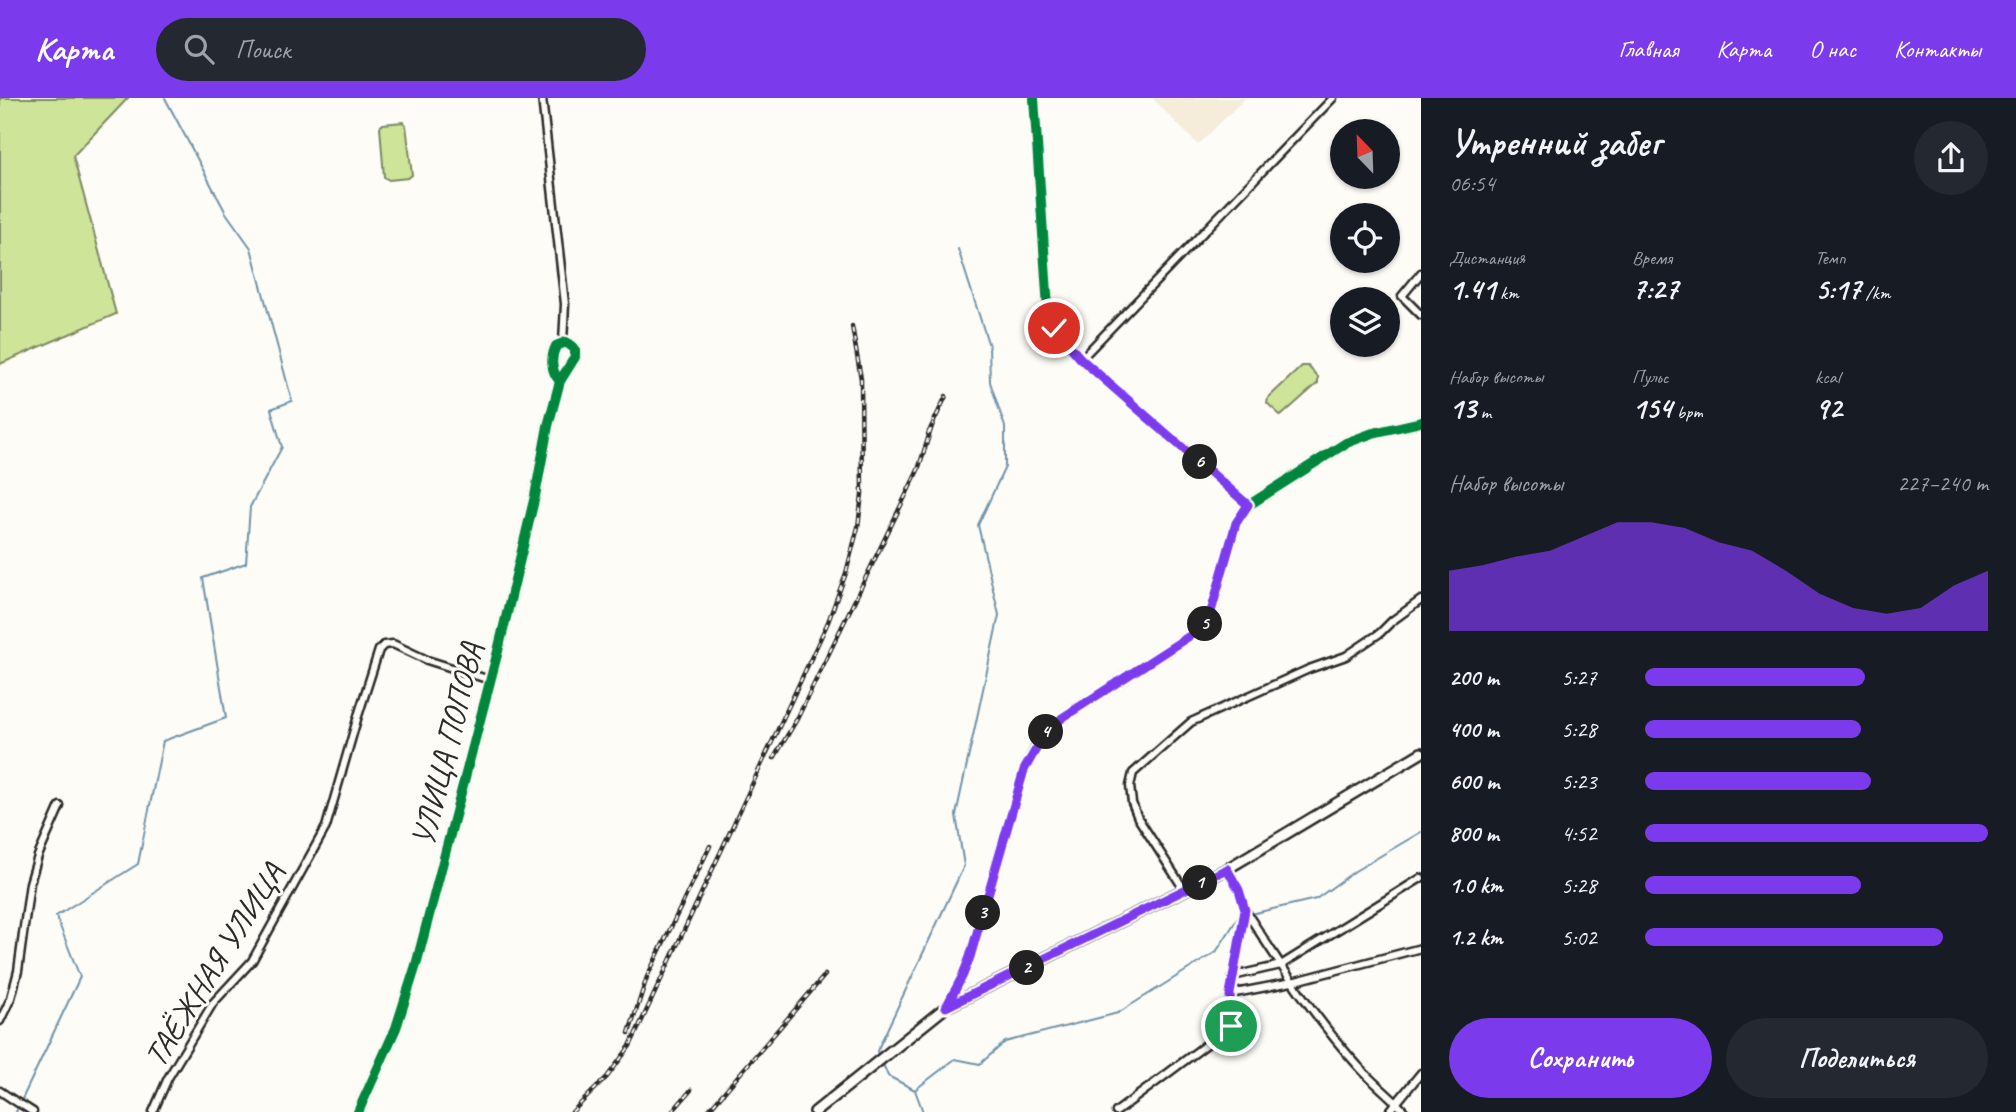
<!DOCTYPE html>
<html lang="ru">
<meta charset="utf-8">
<style>
:root{--surface:#171b24;--page:#242831;--text:#f1f3f6;--muted:#9ea1a6;--accent:#7c3aed}
body{margin:0;font-family:Caveat,sans-serif;background:var(--page);color:var(--text);height:100vh;display:flex;flex-direction:column;font-size:26px;white-space:nowrap}
*{box-sizing:border-box;margin:0}
p{font-size:23px;color:var(--muted)}
.icon{flex:none;width:38px;height:38px;fill:none;stroke:currentColor;stroke-width:2;stroke-linecap:round;stroke-linejoin:round}
.map{position:relative;flex:1;overflow:hidden}
.details{display:flex;flex-direction:column;background:var(--surface);width:595px}
.details>*{flex:none}
.needle{width:46px;rotate:337deg}
.controls{position:absolute;left:1330px;top:21px;display:grid;gap:14px}
.controls a{display:grid;place-items:center;width:70px;height:70px;border-radius:50%;background:var(--surface);box-shadow:0 2px 5px #0004;font-size:35px}
.pin{position:absolute;display:grid;place-items:center;width:60px;height:60px;color:#fff;margin:-30px;border:4px solid #fff;border-radius:50%;box-shadow:0 2px 7px #0007}
.km{position:absolute;width:35px;height:35px;margin:-18px;border-radius:50%;background:#222;color:#fff;font-size:19px;line-height:35px;text-align:center}
.round{display:grid;place-items:center;flex:none;width:74px;height:74px;border-radius:37px;background:var(--page)}
.head{display:flex;align-items:center;justify-content:space-between;height:119px;padding:0 28px}
h1{font-size:38px;font-weight:800;line-height:52px}
.metrics{display:grid;grid-template-columns:repeat(3,1fr);gap:10px;height:119px;padding:7px 28px}
.metrics div{display:grid;align-content:center}
.metrics b{font-size:30px;font-weight:800}
.metrics small{font-size:19px;font-weight:400}
.metrics p{font-size:19px}
.chart{height:196px;padding:14px 28px}
.chart p{display:flex;justify-content:space-between}
.chart svg{width:100%;height:126px;margin-top:7px;fill:var(--accent);opacity:.7}
.button{display:flex;gap:14px;margin-top:auto;padding:14px 28px}
.button a{flex:1;height:80px;border-radius:42px;background:var(--accent);color:#fff;font-size:28px;font-weight:800;line-height:80px;text-align:center}
.button a+a{background:var(--page);color:var(--text)}
ul{padding:0 28px;list-style:none;font-size:23px}
li{display:grid;grid-template-columns:112px 84px 1fr;align-items:center;height:52px}
li i{height:18px;border-radius:9px;background:var(--accent)}
header{display:flex;align-items:center;gap:42px;box-sizing:border-box;height:98px;padding:0 35px;background:var(--accent);color:#fff}
header strong{font-size:33px}
nav{display:flex;gap:38px;margin-inline-start:auto;font-size:24px}
.search{width:490px;height:63px;background:var(--page);display:flex;align-items:center;gap:18px;box-sizing:border-box;padding:0 24px;border-radius:38px;color:var(--muted);font-size:26px}
main{display:flex;flex:1;min-height:0}
.map>svg:first-child{display:block}
.built{fill:#f6ecda}
.garden{fill:#cde499;stroke:#7c8862;stroke-width:2}
.lines{fill:none;stroke-linecap:round;stroke-linejoin:round}
.stream{stroke:#6f93a9;stroke-width:2}
.street-casing{stroke:#2b2b2b;stroke-width:11}
.secondary-casing{stroke:#2b2b2b;stroke-width:14}
.street{stroke:#fdfcf7;stroke-width:6}
.secondary{stroke:#fdfcf7;stroke-width:9}
.rail-casing{stroke:#2b2b2b;stroke-width:4.5}
.rail{stroke:#fdfcf7;stroke-width:2;stroke-dasharray:5;stroke-linecap:butt}
.cycleway-casing{stroke:#fdfcf7;stroke-width:15}
.cycleway{stroke:#00873e;stroke-width:10}
.route-casing{stroke:#fff;stroke-width:14}
.route{stroke:#7c3aed;stroke-width:9}
.labels{text-anchor:middle;stroke-width:6;stroke-linejoin:round;paint-order:stroke}
.street-label{font-size:33px;fill:#2b2b2b;stroke:#fdfcf7}
</style>
<header>
<strong>Карта</strong>
<div class="search"><svg class="icon" aria-label="search" viewBox="0 0 24 24"><circle cx="10" cy="10" r="6"/><path d="M15 15l6 6"/></svg>Поиск</div>
<nav><a>Главная</a><a>Карта</a><a>О нас</a><a>Контакты</a></nav>
</header>
<main>
<div class="map">
<svg width="1421" height="1014" viewBox="0 0 1421 1014">
<rect width="100%" height="100%" fill="#fdfcf7"/>
<filter id="ink" filterUnits="userSpaceOnUse"><feTurbulence type="fractalNoise" baseFrequency=".0143" numOctaves="2"/><feDisplacementMap in="SourceGraphic" scale="14" xChannelSelector="R" yChannelSelector="G"/><feConvolveMatrix kernelMatrix="1 2 1 2 8 2 1 2 1" color-interpolation-filters="sRGB"/></filter>
<g filter="url(#ink)">
<path class="built" d="M1152,0H1245L1198,47Z"/>
<g class="garden">
<path d="M0,0H128L73,58L116,216L0,266Z"/>
<path d="M403,24L406,27L412,77L408,80L389,82L384,79L380,29L383,26Z"/>
<path d="M1302,268H1308L1318,279V285L1281,318L1267,305L1268,300Z"/>
</g>
<g class="lines">
<g class="stream">
<path d="M1251,816L1316,801L1355,773L1421,734"/>
<path d="M879,959L877,953L964,768L956,717L999,517L978,427L1005,369V329L990,284L989,248L958,151"/>
<path d="M882,964L888,978L915,992L923,1014"/>
<path d="M916,991L955,961L980,966L1005,944L1118,915L1216,854L1239,818H1242"/>
<path d="M16,1014L80,879L56,818L138,766L163,643L226,620L203,480L246,465L250,409L282,349L271,311L292,303L251,150L226,115L165,0"/>
</g>
<g class="street-casing">
<g id="street">
<path d="M542,0L565,206L563,244"/>
<path d="M1034,0L1048,211L1054,230L1081,261L1249,407"/>
<path d="M1421,175L1402,198L1421,217"/>
<path d="M1081,261L1333,0"/>
<path d="M1185,793L1138,720L1132,705L1130,688L1133,675L1191,624L1309,571L1346,558L1380,535L1392,523L1421,502"/>
<path d="M1245,812C1280,866 1315,921 1359,969C1373,985 1391,998 1405,1014"/>
<path d="M1233,878L1281,867L1421,780"/>
<path d="M1230,896L1292,884L1421,850"/>
<path d="M0,923L11,900L18,873L30,785L38,758L60,708"/>
<path d="M0,993L18,1005"/>
<path d="M22,1007L33,1014"/>
<path d="M153,1014L168,980L213,905L252,863L326,729L358,618L379,552L384,547L393,546L427,562L490,582"/>
<path d="M1116,1014L1231,928L1230,896L1245,812L1239,792L1227,771"/>
<path d="M1389,1014L1421,975"/>
</g>
</g>
<g class="secondary-casing">
<g id="secondary">
<path d="M946,909L962,879L970,859L1024,672L1036,647L1062,620L1191,537L1209,521L1236,425L1249,407L1346,345L1373,335L1421,324"/>
<path d="M358,1014L396,930L416,867L498,553L535,398L548,328L560,283L575,259V251L566,244L556,248C550,260 551,274 560,283"/>
<path d="M815,1014L946,909L1227,771L1421,655"/>
</g>
</g>
<use href="#street" class="street"/>
<use href="#secondary" class="secondary"/>
<g class="rail-casing">
<g id="rail">
<path d="M928,336L946,298"/>
<path d="M774,660L797,621L904,401L918,372L932,328"/>
<path d="M629,935L647,879L710,748"/>
<path d="M572,1014L607,979L630,948L828,524L846,475L858,429L862,396L861,281L852,228"/>
<path d="M672,1014L691,992"/>
<path d="M707,1014L825,877"/>
</g>
</g>
<use href="#rail" class="rail"/>
<g class="cycleway-casing">
<g id="cycleway">
<path d="M1034,0L1048,211L1054,230L1081,261L1249,407"/>
<path d="M946,909L962,879L970,859L1024,672L1036,647L1062,620L1191,537L1209,521L1236,425L1249,407L1346,345L1373,335L1421,324"/>
<path d="M358,1014L396,930L416,867L498,553L535,398L548,328L560,283L575,259V251L566,244L556,248C550,260 551,274 560,283"/>
</g>
</g>
<use href="#cycleway" class="cycleway"/>
</g>
</g>
<g class="lines" filter="url(#ink)">
<g class="route-casing">
<path id="route" d="M1054,230L1081,261L1248,407L1236,425L1209,521L1191,537L1062,620L1043,639L1024,672L970,859L962,879L946,909L1227,771L1239,792L1245,812L1230,896L1231,928"/>
</g>
<use href="#route" class="route"/>
</g>
<g class="labels">
<g class="street-label">
<text transform="translate(446 646) rotate(-76)" y="12">УЛИЦА ПОПОВА</text>
<text transform="translate(213 866) rotate(-58)" y="12">ТАЁЖНАЯ УЛИЦА</text>
</g>
</g>
</svg>
<div class="controls">
<a><svg class="needle" viewBox="-14 -14 28 28"><path d="M0-13l5 13h-10z" fill="#e53935"/><path d="M0 13l5-13h-10z" fill="#9ea1a6"/></svg></a>
<a><svg class="icon" aria-label="locate" viewBox="0 0 24 24"><circle cx="12" cy="12" r="6"/><path d="M12 2v4M12 18v4M2 12h4M18 12h4"/></svg></a>
<a><svg class="icon" aria-label="layers" viewBox="0 0 24 24"><path d="M12 4l9 5-9 5-9-5zM3 14l9 5 9-5"/></svg></a>
</div>
<div class="pin" style="left:1231px;top:928px;background:#1e9e55"><svg class="icon" aria-label="arrive" viewBox="0 0 24 24"><path d="M6 21V4h12l-3 4 3 4H6"/></svg></div>
<div class="pin" style="left:1054px;top:230px;background:#d93025"><svg class="icon" aria-label="check" viewBox="0 0 24 24"><path d="M5 12l5 5 9-10"/></svg></div>
<b class="km" style="left:1200px;top:785px">1</b>
<b class="km" style="left:1027px;top:870px">2</b>
<b class="km" style="left:983px;top:815px">3</b>
<b class="km" style="left:1046px;top:634px">4</b>
<b class="km" style="left:1205px;top:526px">5</b>
<b class="km" style="left:1200px;top:364px">6</b>
</div>
<section class="details">
<div class="head"><div><h1>Утренний забег</h1><p>06:54</p></div><a class="round"><svg class="icon" aria-label="share" viewBox="0 0 24 24"><path d="M12 15V3M7 8l5-5 5 5M5 13v7h14v-7"/></svg></a></div>
<div class="metrics">
<div><p>Дистанция</p><b>1.41<small> km</small></b></div>
<div><p>Время</p><b>7:27</b></div>
<div><p>Темп</p><b>5:17<small> /km</small></b></div>
</div>
<div class="metrics">
<div><p>Набор высоты</p><b>13<small> m</small></b></div>
<div><p>Пульс</p><b>154<small> bpm</small></b></div>
<div><p>kcal</p><b>92</b></div>
</div>
<div class="chart"><p><span>Набор высоты</span>227–240 m</p>
<svg viewBox="0 0 160 44" preserveAspectRatio="none"><path d="M0 44V23L10 21L20 18L30 16L40 11L50 6L60 6L70 8L80 13L90 16L100 23L110 31L120 36L130 38L140 36L150 28L160 23V44z"/></svg>
</div>
<ul>
<li><b>200 m</b>5:27<i style="width:64%"></i></li>
<li><b>400 m</b>5:28<i style="width:63%"></i></li>
<li><b>600 m</b>5:23<i style="width:66%"></i></li>
<li><b>800 m</b>4:52<i style="width:100%"></i></li>
<li><b>1.0 km</b>5:28<i style="width:63%"></i></li>
<li><b>1.2 km</b>5:02<i style="width:87%"></i></li>
</ul>
<div class="button"><a>Сохранить</a><a>Поделиться</a></div>
</section>
</main>
